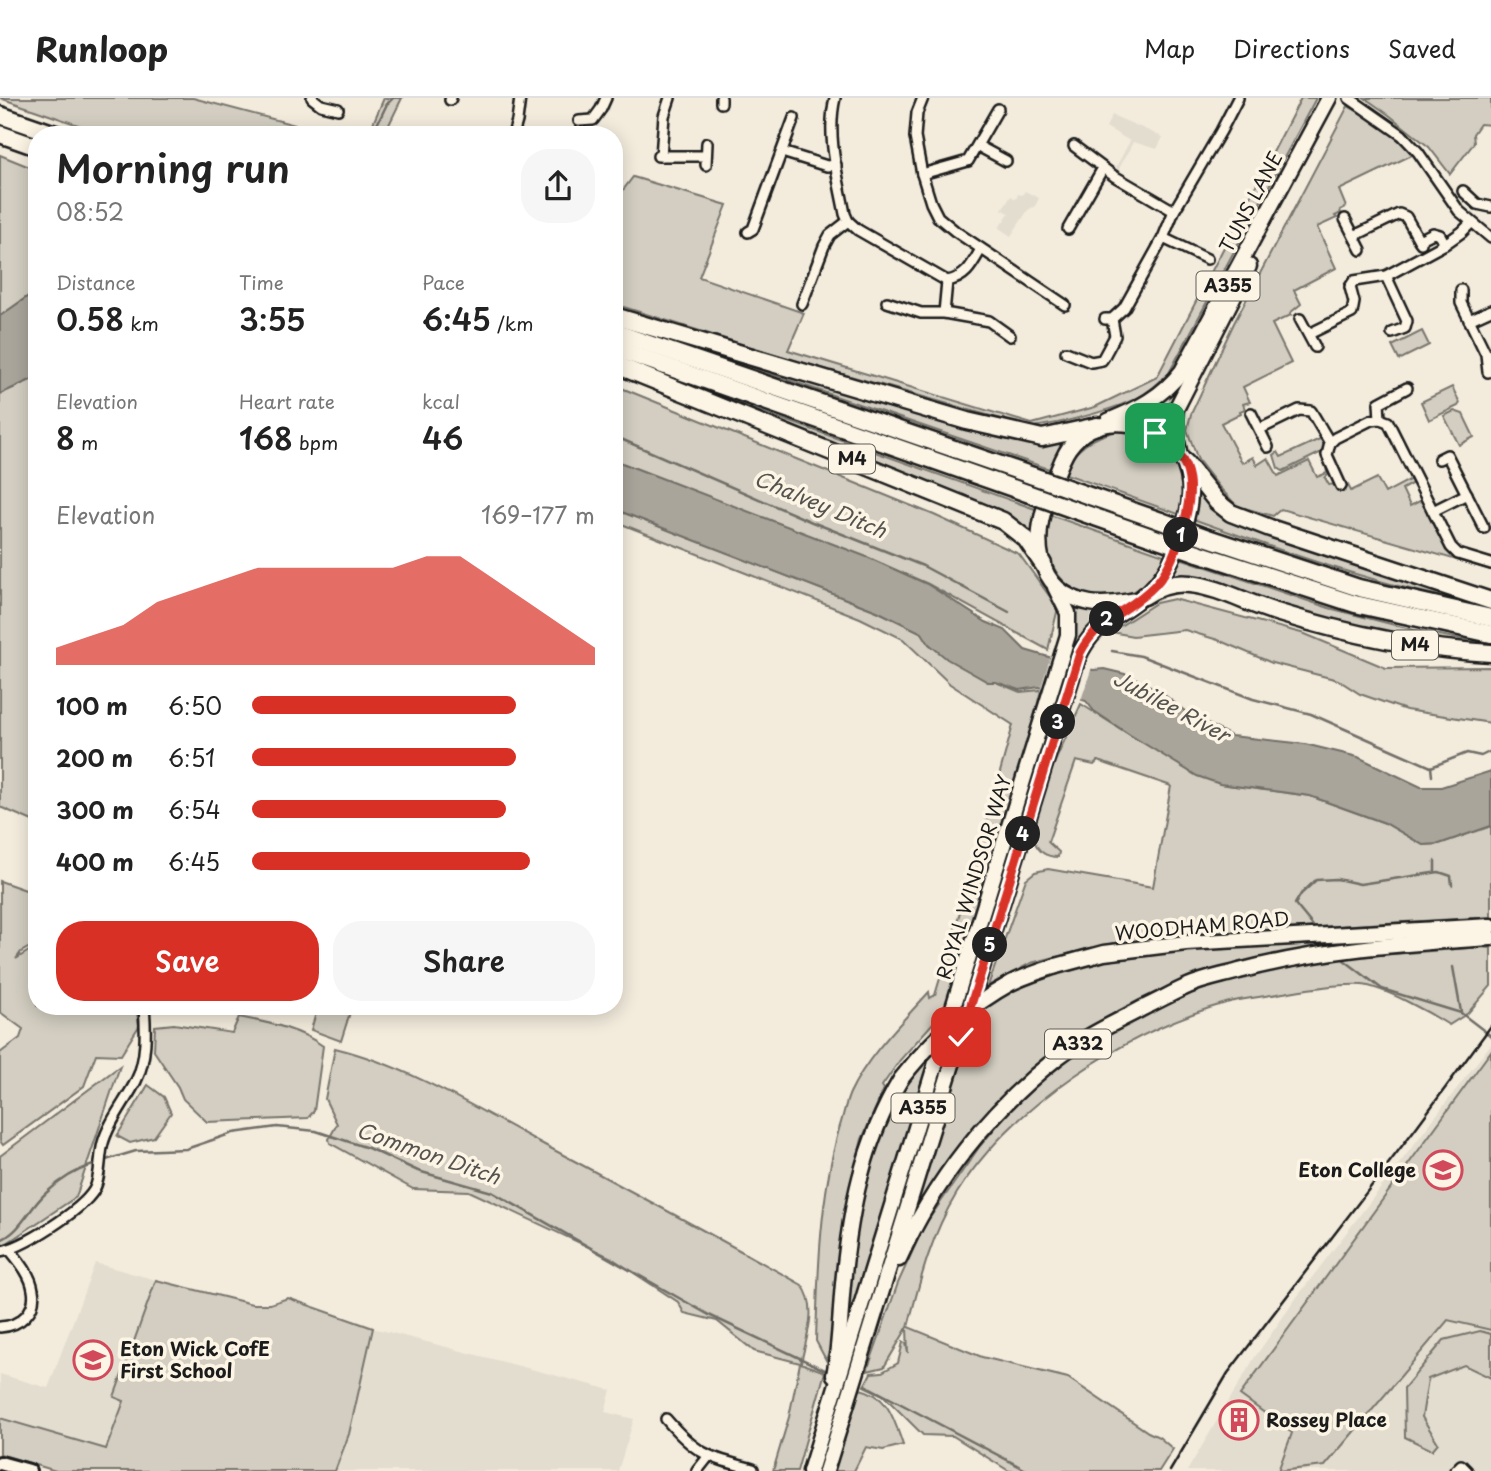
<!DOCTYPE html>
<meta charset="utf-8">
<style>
:root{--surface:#fff;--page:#f6f6f6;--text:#222;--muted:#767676;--line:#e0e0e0;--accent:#d93025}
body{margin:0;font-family:"Playpen Sans",sans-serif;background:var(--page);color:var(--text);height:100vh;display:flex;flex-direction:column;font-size:26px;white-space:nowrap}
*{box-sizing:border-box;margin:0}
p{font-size:23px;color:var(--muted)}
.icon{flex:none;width:38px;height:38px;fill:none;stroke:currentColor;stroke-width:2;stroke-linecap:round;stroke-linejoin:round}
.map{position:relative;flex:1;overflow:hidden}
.panel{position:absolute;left:28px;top:28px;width:595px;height:889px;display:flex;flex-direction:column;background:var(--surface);border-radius:28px;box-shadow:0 4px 18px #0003}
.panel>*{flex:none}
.pin{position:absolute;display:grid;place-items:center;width:60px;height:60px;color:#fff;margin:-30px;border-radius:14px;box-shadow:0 4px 10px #0006}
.km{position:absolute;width:35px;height:35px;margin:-18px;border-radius:50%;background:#222;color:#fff;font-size:19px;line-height:35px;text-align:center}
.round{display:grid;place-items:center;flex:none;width:74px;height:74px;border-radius:28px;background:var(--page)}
.summary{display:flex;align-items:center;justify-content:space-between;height:119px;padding:0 28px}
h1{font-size:38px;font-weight:600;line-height:52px}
.stats{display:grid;grid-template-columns:repeat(3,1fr);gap:10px;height:119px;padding:7px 28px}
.stats div{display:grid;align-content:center}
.stats b{font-size:30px;font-weight:600}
.stats small{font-size:19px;font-weight:400}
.stats p{font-size:19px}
.chart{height:196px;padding:14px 28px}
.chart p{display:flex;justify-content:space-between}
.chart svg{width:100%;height:126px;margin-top:7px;fill:var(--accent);opacity:.7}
.button{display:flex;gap:14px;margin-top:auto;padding:14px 28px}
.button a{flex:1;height:80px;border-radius:28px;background:var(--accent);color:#fff;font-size:28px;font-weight:600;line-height:80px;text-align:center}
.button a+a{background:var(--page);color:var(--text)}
ul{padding:0 28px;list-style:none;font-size:23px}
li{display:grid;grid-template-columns:112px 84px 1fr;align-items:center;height:52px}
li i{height:18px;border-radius:9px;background:var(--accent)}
header{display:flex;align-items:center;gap:42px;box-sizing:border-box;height:98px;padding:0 35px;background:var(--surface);border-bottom:2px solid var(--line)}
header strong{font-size:33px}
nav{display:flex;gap:38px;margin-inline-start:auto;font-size:24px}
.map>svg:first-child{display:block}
.built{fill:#e3ddcf}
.green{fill:#d3cec1;stroke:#78756e;stroke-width:2}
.water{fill:#aaa59b;stroke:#716e68;stroke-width:2}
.pier{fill:#f3ecdd}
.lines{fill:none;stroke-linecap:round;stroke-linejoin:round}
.stream{stroke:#716e68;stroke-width:2.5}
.street-casing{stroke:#1c1c1c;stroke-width:14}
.secondary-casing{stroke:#1c1c1c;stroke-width:18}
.primary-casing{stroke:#1c1c1c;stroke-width:19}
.highway-casing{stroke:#1c1c1c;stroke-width:21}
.street{stroke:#fcf5e5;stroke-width:9}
.secondary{stroke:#fcf5e5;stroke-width:12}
.primary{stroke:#fcf5e5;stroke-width:14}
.highway{stroke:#fcf5e5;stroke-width:16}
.rail{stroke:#1c1c1c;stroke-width:2.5}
.primary-bridge-casing{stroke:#1c1c1c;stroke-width:19;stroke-linecap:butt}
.highway-bridge-casing{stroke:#1c1c1c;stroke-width:21;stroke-linecap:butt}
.primary-bridge{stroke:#fcf5e5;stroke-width:14}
.highway-bridge{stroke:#fcf5e5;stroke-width:16}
.route-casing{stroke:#fff;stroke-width:14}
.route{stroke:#d93025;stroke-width:9}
.labels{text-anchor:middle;stroke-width:7;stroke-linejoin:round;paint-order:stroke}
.shield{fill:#fcf5e5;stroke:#5f5d58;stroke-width:2}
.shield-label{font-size:18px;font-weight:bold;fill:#1c1c1c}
.street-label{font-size:19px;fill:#1c1c1c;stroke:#fcf5e5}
.poi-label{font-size:19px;font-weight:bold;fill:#1c1c1c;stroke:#fcf5e5;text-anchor:start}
.water-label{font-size:21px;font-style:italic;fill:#55534f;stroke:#fcf5e5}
</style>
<header>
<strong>Runloop</strong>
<nav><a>Map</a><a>Directions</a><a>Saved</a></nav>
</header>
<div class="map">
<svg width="1491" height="1373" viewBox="0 0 1491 1373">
<rect width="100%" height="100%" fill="#f3ecdd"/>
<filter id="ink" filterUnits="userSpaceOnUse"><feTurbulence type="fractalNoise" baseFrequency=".0143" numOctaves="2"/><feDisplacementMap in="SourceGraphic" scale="14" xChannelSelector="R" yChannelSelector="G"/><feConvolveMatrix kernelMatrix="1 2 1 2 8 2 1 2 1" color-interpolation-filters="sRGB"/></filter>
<g filter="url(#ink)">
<g class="built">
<path d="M1112,17L1163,39L1157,51L1133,44L1118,73L1116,69L1130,43L1106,29Z"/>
<path d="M1025,93L1039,100L1035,108L1028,112L1011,138L999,130L1009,115L1002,111L1011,98L1016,101L1018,96L1022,97Z"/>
<path d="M1491,946V1373H1187L1255,1259L1297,1199Z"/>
<path d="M95,1165L156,1182L114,1299L124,1303L106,1351L0,1320V1276L48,1290Z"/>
<path d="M373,1230L611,1292L605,1314L634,1321L618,1373H335L349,1336Z"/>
</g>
<g class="green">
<path d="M0,0H193L333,37H107Z"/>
<path d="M384,0H402L384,37H368Z"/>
<path d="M1301,0H1316L1169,275C1162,281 1156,288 1148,293C1127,310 1056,327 1029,329L783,259L614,206V104L633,79L727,107L699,179L804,215L788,252L1032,326L1095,309L1157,279Z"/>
<path d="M1365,0H1491V27L1480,26L1473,36L1474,45L1450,76L1429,49L1389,17Z"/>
<path d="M1348,8L1376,23L1409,51L1412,57L1339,92L1346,109L1340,112L1341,115L1335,118L1337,120L1317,129L1336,170L1294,192L1301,206L1290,215L1291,217L1272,226L1291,265L1243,289L1250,304L1243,306L1245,311L1240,313L1241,315L1221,325L1242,365L1253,359L1257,367L1268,360L1278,378L1309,363L1317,379L1327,375L1326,369L1328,368L1331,374L1325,380L1329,387L1336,386L1339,391L1348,387L1351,393L1377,380L1385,395L1411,381L1413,385L1402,391L1410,408L1422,402L1419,396L1421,395L1451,456L1491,469V472L1281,411L1273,418L1237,408L1220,390L1198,362L1187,332L1191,316L1234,225Z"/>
<path d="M0,57L37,72V192L0,218Z"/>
<path d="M636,230L1023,344L1044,348L1068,344L1052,372Z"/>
<path d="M1422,233L1429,247L1399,262L1392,248Z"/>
<path d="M636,269L1038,412L1031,441Z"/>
<path d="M37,279V725L0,709V296Z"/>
<path d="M1188,279L1169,337L1145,323L1130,320Z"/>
<path d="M614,287L934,417L1019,456L1058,510L1048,552L928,486L891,470L614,362Z"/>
<path d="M1452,289L1460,305L1458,308L1429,322L1421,304Z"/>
<path d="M1454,313L1463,316L1474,339L1459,347L1444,318Z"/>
<path d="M1118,333C1167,334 1191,371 1181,417L1063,375C1074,351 1092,338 1118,333Z"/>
<path d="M1322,340L1325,350L1322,354L1283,373L1278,370L1274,357L1278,354L1281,359Z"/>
<path d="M1198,389L1211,405L1478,506C1380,488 1287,455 1193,421L1198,401Z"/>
<path d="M614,411L877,513L923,535L929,546L988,584H996L1020,594L1041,592L1025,657L949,907L900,962L882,988L884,991L862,1041L843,1118L832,1245L826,1262L816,1243C818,1172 820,1100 839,1031C843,1020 845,1006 850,995C868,957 901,925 929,894L930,900L935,897L978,754L1013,627L950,586L903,541L860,520L614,423Z"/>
<path d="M1050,417L1167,458C1133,532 1027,502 1050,417Z"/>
<path d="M1180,460L1329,510L1414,532L1491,547V551L1355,532L1186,478H1172Z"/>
<path d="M1174,501L1305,536L1386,570L1491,569V625L1406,612L1360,596L1338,582L1272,565L1218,542L1185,532L1133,538L1111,534L1156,505Z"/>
<path d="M1071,506L1093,514L1109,515L1100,523L1045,649L1041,645L1075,535L1076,526Z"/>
<path d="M1081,606L1130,637L1220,686L1310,698L1385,725L1423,747L1439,746L1491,728V819L1213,835L1108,846L1031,865L988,888L1026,781L1035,774L1048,771L1153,789L1171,688L1098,663L1094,667L1076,663L1048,744L1059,754L1058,759C1047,759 1038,754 1034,742C1027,716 1070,632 1081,606Z"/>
<path d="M0,783L37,796V845L21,854L16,861L37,848V908H136L139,928L121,957L96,956L84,988L3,1047L0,1043V955L20,940L23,931L0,914Z"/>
<path d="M1491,835C1330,845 1194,851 1059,951C1025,976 993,1005 967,1038C942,1070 923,1106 901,1141L939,1024H943L952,983L974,914L1042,875L1156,851Z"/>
<path d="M1481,849L1491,850V888L1468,915L1449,927C1430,915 1384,889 1362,887C1337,886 1308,891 1283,895C1264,899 1244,900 1226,905C1127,933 1012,1007 957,1095C931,1137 920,1182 908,1229L982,1259L1068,1280L1148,1334L1159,1339L1173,1351L1159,1373H1009L953,1338L923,1337L883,1297L864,1288L871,1275L882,1274L898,1265L903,1244L906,1245L908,1255L907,1230L884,1269L867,1273L898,1185L924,1128L980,1048L1031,987L1112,930L1211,887L1305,863Z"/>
<path d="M318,908H352L341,943L311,932Z"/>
<path d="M239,919C269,925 298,930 323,948L314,1013L308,1020L207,1024L183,1001L178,989L154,953L155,928L174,926L232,935Z"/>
<path d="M937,943L846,1245L845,1214L855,1105L888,1006Z"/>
<path d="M335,950C408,968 474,1009 539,1044C627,1091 715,1138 802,1187C819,1209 806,1240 801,1265L825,1274L797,1373H773L789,1319L800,1265L754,1253L717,1223L684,1215L678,1204L610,1159L469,1093L413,1091L330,1045L329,1041L337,1026L325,1001Z"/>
<path d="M1491,953V1232L1448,1222L1325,1368L1278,1373L1292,1335L1240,1297Z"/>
<path d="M120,968L76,1099L4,1147L0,1148V1058Z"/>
<path d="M148,987L164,999L171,1015L154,1039L130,1045L117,1038Z"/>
<path d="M156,1182L252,1206H270L288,1200L373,1230L349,1336L335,1373H56L0,1356V1320L106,1351L124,1303L114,1299Z"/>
<path d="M1480,1233L1491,1236V1280L1464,1267L1428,1281L1422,1319L1438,1345L1432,1352L1405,1339L1404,1290L1444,1242Z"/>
<path d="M860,1291C889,1297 894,1322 903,1347L883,1352L866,1349L854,1373H833Z"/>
</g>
<g class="water">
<path d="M37,192V279L0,296V218Z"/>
<path d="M614,362L867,459L927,486L986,524L1005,532L1025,552L1093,572L1104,571L1129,577L1158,592L1190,617L1231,638L1305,646L1358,659L1421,689H1441L1491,673V728L1439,746L1423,747L1385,725L1310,698L1220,686L1197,678L1130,637L1094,613L1086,603L1039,589L1020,592L996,584H988L947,561L929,546L922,535L877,513L614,411Z"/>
</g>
<path class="pier" d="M1051,557L1092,569L1080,605L1040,593Z"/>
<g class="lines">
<g class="stream">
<path d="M372,37L387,6L393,0"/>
<path d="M614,338L812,424L923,468L1009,514"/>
<path d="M1112,553L1141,558L1253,601L1311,616L1431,669"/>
<path d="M1431,669L1467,655L1481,658L1491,653"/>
<path d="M1431,669L1432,678"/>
<path d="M1435,763V774"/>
<path d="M1313,828L1295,806L1301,796L1316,782L1337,781L1360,786L1439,774L1451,778L1452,787"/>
<path d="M1344,862L1382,891L1461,915L1491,938"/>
<path d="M1453,869L1461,914"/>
<path d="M106,1062L136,1053L186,1051L233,1035L277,1029L316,1033L368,1050L418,1073L492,1094L709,1217L827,1273"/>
<path d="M0,1142C21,1134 29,1110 46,1095C59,1083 76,1072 93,1067"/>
<path d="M865,1287L1028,1373"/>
</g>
<g class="street-casing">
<g id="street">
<path d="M312,0L321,7L338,11"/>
<path d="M835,0C826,38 838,78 845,116L848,123L858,132L947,183C966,180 972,167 981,151"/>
<path d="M923,0L917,15L915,39L922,76L931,105L938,119L955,133L1065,207"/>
<path d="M1349,0L1402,37L1418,54L1459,113L1491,140"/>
<path d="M450,2L451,0"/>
<path d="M721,5V0"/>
<path d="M579,23L593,22L601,11L606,0"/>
<path d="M513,37L517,23L520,0"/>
<path d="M978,48L1006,63"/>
<path d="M1074,48L1114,78L1174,113"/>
<path d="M782,54L827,68L836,67"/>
<path d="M658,58H705"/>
<path d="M661,58L664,18L670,0"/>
<path d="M706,67L707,45"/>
<path d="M922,76L968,63L998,11"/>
<path d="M1463,93L1477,106L1491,109"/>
<path d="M1345,121L1361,152"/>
<path d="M1068,131L1103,70"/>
<path d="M748,134L753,131L794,20"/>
<path d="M1354,138L1399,116L1406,119L1419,142"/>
<path d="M1163,140L1207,161"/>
<path d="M1421,145L1419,142L1433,135L1440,137L1445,146"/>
<path d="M1386,178L1407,223L1405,230L1392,235"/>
<path d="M1461,192V205L1486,256L1488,274"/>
<path d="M887,204L921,215H944L989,223L1010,238"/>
<path d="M802,206L824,148L830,137L848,123"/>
<path d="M944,215L947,183"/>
<path d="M1105,221H1112L1124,210L1163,140L1174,113L1221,33L1238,0"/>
<path d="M1300,221L1315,249"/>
<path d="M1469,222L1491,212"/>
<path d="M1309,236L1352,215L1354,204L1350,189L1354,183L1386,178L1445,146L1462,134L1471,125"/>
<path d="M1066,254L1091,264L1102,262L1115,238L1112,221"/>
<path d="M1251,315L1268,349"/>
<path d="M1380,321L1379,305L1407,290"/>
<path d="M1260,331L1299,312L1311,313L1330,345"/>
<path d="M1439,361L1447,357L1484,430"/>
<path d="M1341,388L1327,357L1330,345L1335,340L1371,322L1380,321L1388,324L1451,449L1458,456L1491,466"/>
<path d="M1433,413L1467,396"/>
<path d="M0,1153C22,1151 82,1112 94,1092C101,1080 99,1059 103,1045C109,1023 126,1003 136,983C147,961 146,932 144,908"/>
<path d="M0,1229C20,1228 37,1213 33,1192C31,1177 19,1163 10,1152"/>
<path d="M666,1321C697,1357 708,1359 753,1371"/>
<path d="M697,1373L708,1359"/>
<path d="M1455,1373L1461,1367L1467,1373"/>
</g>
</g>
<g class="secondary-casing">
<path id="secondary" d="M0,1365L29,1373"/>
</g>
<g class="primary-casing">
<g id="primary">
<path d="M1108,323C1138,311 1162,299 1182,273L1329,0"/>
<path d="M1179,353L1174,331L1176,311L1249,168"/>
<path d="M1056,868L1104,855L1186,845L1491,828"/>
<path d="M899,1161C934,1083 990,1012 1058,959C1084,939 1116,924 1145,909C1160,902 1174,894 1188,888C1204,881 1222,878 1239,873C1322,851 1406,845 1491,840"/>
<path d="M834,1277C840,1248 840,1216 843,1186C850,1112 862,1046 901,981"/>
<path d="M810,1373L1068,537V515L1055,489"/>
<path d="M826,1373L1078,560C1094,522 1123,518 1150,492C1171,472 1180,444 1187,417C1194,391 1189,361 1168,344C1138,320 1094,316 1069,350C1060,363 1056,379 1050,394C1032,437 1032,494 1090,505C1106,508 1122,504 1138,502"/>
</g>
</g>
<g class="highway-casing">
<g id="highway">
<path d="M0,17L58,37"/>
<path d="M0,36L37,49"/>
<path d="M614,218L967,323L1042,340L1097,328"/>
<path d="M614,234L1033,378"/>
<path d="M614,250L1027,395"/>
<path d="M614,266L1003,423L1026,441L1043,466"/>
<path d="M1185,364L1217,404L1231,415L1270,430L1491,503"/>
<path d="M1078,394L1161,423"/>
<path d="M1072,411L1155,440"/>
<path d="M1205,439L1359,490L1491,520"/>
<path d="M1198,455L1355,506L1491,536"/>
<path d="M1144,498C1158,489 1174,484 1190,486C1219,489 1248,506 1276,514C1347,536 1417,551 1491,555"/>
</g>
</g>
<use href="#street" class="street"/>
<use href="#secondary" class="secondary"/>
<use href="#primary" class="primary"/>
<use href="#highway" class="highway"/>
<path class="rail" d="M1170,1373L1228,1275L1415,1031L1491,928"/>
<g class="primary-bridge-casing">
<path id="primary-bridge" d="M901,981C932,941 966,910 1011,885C1025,878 1041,873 1056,868"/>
</g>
<g class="highway-bridge-casing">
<g id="highway-bridge">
<path d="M1033,378L1078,394"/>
<path d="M1027,395L1072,411"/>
<path d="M1161,423L1205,439"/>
<path d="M1155,440L1198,455"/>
</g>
</g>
<use href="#primary-bridge" class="primary-bridge"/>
<use href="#highway-bridge" class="highway-bridge"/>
</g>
</g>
<g class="lines" filter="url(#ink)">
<g class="route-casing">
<path id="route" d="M961,939L1080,555C1098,519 1130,514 1155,487C1168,473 1174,457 1180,439C1194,397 1198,361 1155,335"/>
</g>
<use href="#route" class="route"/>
</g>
<defs>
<g id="school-ring" transform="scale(2.0125)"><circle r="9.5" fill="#fcf5e5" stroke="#d1495b" stroke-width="1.5"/><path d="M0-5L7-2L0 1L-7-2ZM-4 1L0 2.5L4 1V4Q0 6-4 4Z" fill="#d1495b"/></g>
<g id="building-ring" transform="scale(2.0125)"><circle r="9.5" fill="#fcf5e5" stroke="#d1495b" stroke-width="1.5"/><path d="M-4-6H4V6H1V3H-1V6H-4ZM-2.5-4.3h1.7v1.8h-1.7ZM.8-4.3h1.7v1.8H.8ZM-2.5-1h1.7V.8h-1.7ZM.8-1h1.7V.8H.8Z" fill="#d1495b"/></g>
</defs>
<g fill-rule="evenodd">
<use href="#school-ring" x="1443" y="1072"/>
<use href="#school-ring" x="93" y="1262"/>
<use href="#building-ring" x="1239" y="1322"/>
</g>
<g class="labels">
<g class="shield">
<rect x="1196.5" y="173.5" width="63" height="29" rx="5"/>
<rect x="829" y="346.5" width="46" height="29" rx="5"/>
<rect x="1392" y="532.5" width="46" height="29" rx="5"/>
<rect x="1045" y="931.5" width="66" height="29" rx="5"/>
<rect x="891.5" y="995.5" width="63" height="29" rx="5"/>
</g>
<g class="shield-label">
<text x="1228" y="194">A355</text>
<text x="852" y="367">M4</text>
<text x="1415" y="553">M4</text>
<text x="1078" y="952">A332</text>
<text x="923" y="1016">A355</text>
</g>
<g class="street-label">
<text transform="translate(1251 104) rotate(-62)" y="7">TUNS LANE</text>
<text transform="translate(974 779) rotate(-73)" y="7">ROYAL WINDSOR WAY</text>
<text transform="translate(1202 828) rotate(-5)" y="7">WOODHAM ROAD</text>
</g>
<g class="poi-label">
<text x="1416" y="1079" text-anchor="end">Eton College</text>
<text x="120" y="1258">Eton Wick CofE<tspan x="120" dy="22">First School</tspan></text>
<text x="1266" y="1329">Rossey Place</text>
</g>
<g class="water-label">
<text transform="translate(820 407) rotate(23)" y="7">Chalvey Ditch</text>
<text transform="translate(1171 609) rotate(28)" y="7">Jubilee River</text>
<text transform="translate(428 1056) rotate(19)" y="7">Common Ditch</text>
</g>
</g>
</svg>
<div class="pin" style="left:1155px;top:335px;background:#1e9e55"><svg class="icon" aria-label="arrive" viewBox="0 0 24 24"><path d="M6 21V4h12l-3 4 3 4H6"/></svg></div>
<div class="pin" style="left:961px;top:939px;background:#d93025"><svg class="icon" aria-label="check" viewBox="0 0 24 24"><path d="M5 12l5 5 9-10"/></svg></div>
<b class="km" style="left:1181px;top:437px">1</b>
<b class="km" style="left:1107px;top:521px">2</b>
<b class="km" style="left:1058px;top:624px">3</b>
<b class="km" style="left:1023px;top:736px">4</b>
<b class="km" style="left:990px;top:847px">5</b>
<section class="panel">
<div class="summary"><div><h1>Morning run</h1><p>08:52</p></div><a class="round"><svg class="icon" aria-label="share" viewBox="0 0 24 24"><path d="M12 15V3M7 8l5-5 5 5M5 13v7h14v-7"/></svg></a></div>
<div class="stats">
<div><p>Distance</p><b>0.58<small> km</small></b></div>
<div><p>Time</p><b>3:55</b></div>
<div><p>Pace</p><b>6:45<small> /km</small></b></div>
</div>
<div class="stats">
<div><p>Elevation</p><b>8<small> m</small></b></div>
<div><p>Heart rate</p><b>168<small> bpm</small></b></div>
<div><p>kcal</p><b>46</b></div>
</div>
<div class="chart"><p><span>Elevation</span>169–177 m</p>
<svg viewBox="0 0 160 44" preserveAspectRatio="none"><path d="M0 44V38L10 34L20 30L30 22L40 18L50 14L60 10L70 10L80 10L90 10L100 10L110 6L120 6L130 14L140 22L150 30L160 38V44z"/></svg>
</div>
<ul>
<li><b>100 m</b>6:50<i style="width:77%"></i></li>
<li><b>200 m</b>6:51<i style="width:77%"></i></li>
<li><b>300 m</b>6:54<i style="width:74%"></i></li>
<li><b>400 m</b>6:45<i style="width:81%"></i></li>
</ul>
<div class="button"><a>Save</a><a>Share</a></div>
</section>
</div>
